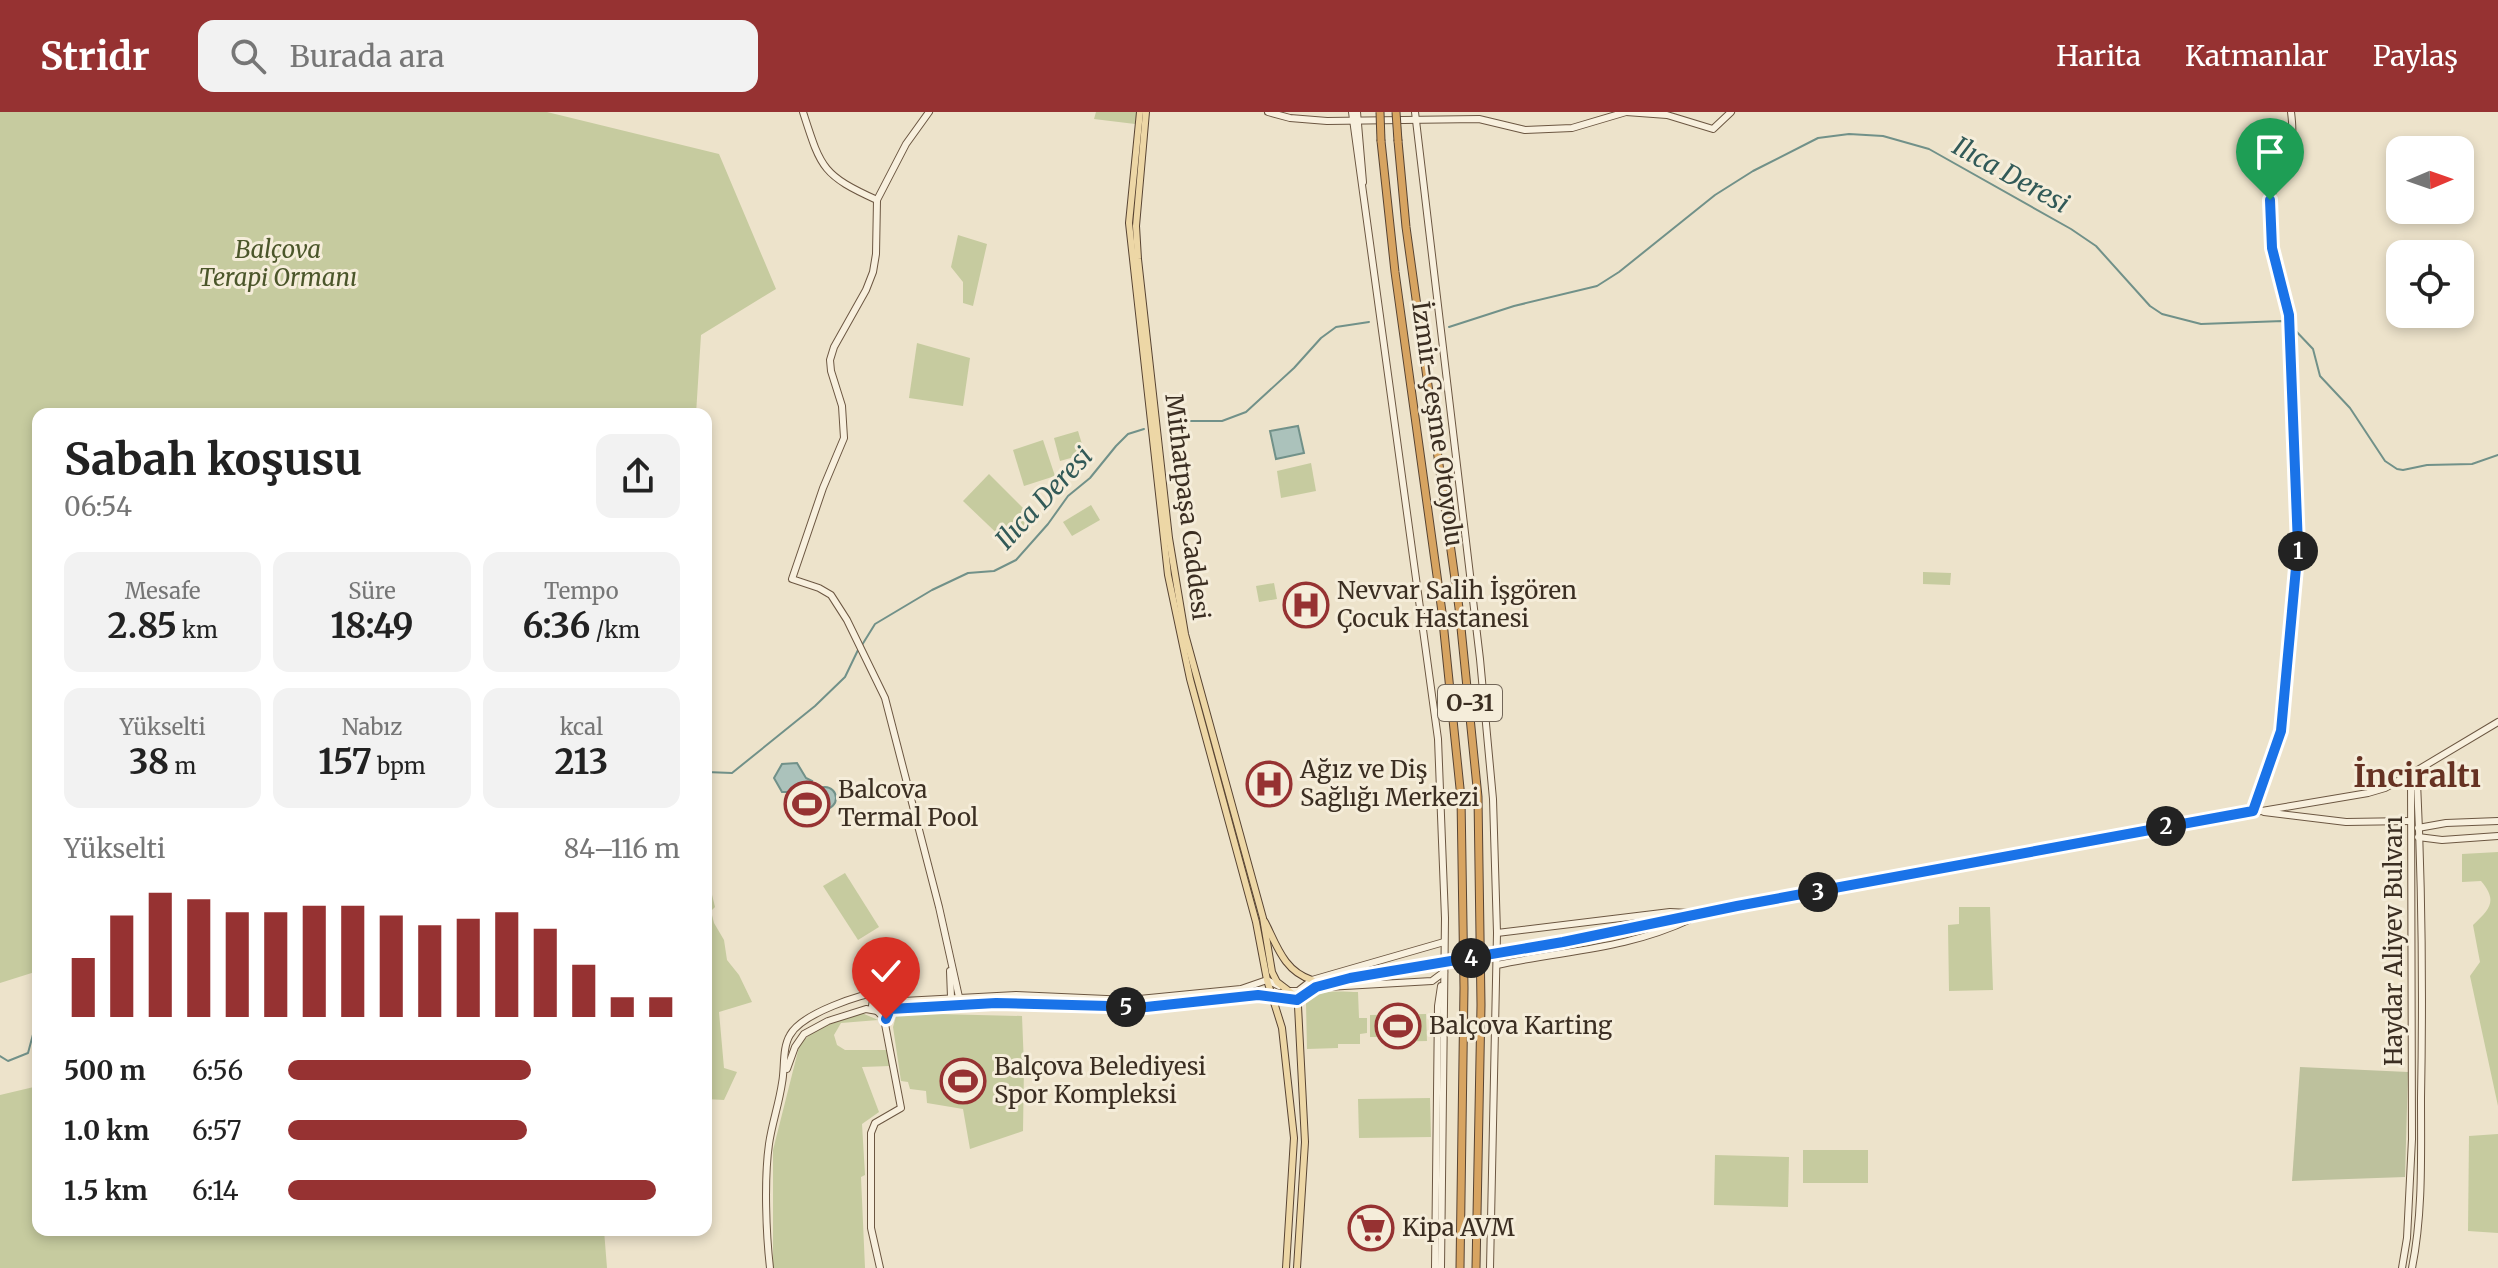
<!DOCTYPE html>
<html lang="tr">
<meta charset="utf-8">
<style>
:root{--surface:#fff;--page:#f2f2f2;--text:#222;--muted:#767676;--accent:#963232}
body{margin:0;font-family:Merriweather,serif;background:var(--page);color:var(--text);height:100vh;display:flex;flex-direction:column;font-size:30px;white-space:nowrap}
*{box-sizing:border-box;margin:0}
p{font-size:26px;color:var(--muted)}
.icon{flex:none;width:44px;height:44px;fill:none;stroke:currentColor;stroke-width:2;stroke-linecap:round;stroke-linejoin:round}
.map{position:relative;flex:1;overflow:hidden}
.side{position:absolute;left:32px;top:296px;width:680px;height:828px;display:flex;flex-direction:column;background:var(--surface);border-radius:16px;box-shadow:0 4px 12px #0003}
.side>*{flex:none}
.needle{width:52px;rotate:88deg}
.controls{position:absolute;left:2386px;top:24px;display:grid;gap:16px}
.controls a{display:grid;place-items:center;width:88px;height:88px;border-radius:16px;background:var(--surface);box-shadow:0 4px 12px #0003;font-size:40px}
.pin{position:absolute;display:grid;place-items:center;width:68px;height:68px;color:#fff;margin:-82px -34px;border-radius:50% 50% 50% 0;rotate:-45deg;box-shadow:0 0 8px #0007}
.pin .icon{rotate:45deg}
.km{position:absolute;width:40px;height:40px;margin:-20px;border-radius:50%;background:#222;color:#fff;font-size:22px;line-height:40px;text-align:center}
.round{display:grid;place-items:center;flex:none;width:84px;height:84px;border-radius:16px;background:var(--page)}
.overview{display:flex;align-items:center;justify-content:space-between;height:136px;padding:0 32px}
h1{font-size:44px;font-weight:700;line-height:60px}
.stats{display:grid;grid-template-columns:repeat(3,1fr);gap:12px;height:136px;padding:8px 32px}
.stats div{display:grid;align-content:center;border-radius:16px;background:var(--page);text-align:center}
.stats b{font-size:34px;font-weight:700}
.stats small{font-size:22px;font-weight:400}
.stats p{font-size:22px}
.chart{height:224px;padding:16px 32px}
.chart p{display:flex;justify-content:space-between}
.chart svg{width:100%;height:144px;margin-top:8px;stroke:var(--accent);stroke-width:6}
ul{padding:0 32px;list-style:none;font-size:26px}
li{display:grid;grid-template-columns:128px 96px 1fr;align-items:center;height:60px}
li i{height:20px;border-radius:10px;background:var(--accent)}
header{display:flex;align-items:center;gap:48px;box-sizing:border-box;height:112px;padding:0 40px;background:var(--accent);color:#fff}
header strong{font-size:38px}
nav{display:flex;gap:44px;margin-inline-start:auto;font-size:28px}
.search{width:560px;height:72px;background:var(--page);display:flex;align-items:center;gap:20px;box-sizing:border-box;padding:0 28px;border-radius:16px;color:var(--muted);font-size:30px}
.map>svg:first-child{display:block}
.green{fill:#c6cb9f}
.cemetery{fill:#bdc19d}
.water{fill:#abc2bb;stroke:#719189;stroke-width:2}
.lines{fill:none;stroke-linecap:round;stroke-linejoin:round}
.stream{stroke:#719189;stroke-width:2}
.secondary-casing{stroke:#6c5742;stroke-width:8}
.primary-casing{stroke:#584433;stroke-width:8}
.highway-casing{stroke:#584433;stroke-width:9}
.secondary{stroke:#f8f0de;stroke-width:6}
.primary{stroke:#edd7a6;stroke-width:6}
.highway{stroke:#d7a461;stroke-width:7}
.secondary-bridge-casing{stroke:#6c5742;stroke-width:8;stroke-linecap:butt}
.highway-bridge-casing{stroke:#584433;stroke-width:9;stroke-linecap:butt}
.secondary-bridge{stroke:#f8f0de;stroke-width:6}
.highway-bridge{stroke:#d7a461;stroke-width:7}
.route-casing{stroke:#fff;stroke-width:16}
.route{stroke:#1a73e8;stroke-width:10}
.labels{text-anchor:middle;stroke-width:6;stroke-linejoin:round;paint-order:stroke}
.shield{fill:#f5edda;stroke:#736759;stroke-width:2}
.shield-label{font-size:22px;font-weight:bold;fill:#3b2e22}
.park-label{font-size:24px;font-style:italic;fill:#4b562a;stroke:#f5edda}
.street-label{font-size:24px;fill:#3b2e22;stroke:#f5edda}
.poi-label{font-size:24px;fill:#3b2e22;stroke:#f5edda;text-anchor:start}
.water-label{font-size:26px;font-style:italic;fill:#325a58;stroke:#f5edda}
.district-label{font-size:32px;font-weight:bold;fill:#663223;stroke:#f5edda}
</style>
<header>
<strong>Stridr</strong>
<div class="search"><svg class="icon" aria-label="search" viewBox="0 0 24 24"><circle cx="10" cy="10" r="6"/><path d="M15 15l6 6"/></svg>Burada ara</div>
<nav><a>Harita</a><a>Katmanlar</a><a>Paylaş</a></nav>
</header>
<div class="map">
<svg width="2498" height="1156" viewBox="0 0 2498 1156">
<rect width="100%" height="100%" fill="#ede3cb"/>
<g class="green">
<path d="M0,0H547L719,42L776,177L701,223L696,302H38V859L0,871Z"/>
<path d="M1096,0H1137L1135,12L1094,7Z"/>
<path d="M958,123L987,132L973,194L963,191V170L951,155Z"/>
<path d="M917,231L970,246L963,294L909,286Z"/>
<path d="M1078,319L1085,342L1060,349L1054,326Z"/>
<path d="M1043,328L1055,364L1024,374L1013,338Z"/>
<path d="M1311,351L1316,379L1281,386L1277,359Z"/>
<path d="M989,362L1032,405L1007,431L963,389Z"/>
<path d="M1091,393L1100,408L1072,424L1063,410Z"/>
<path d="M1923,460L1951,461L1950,473L1923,472Z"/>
<path d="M1274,471L1277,487L1259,490L1256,474Z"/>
<path d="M2498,740V994L2470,864L2480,850L2473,813C2490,797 2498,789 2481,769L2462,770V742Z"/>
<path d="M706,758L715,795L711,799L714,811L724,828L727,848L739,863L752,890L719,900L724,956L737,960L724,988L706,987Z"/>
<path d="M845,761L879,815L858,828L823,774Z"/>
<path d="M1959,795H1990L1993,878L1949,879L1948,813L1959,812Z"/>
<path d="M1358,880L1359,906H1367V921L1360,922V932H1338V936L1307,937L1306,891C1317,876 1341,880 1358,880Z"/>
<path d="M862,901L878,908L841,911L834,923L837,933L845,938H887L890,954L862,955L879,1000L862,1012L865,1063L861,1065L865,1156H773V1038L799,935C812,914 840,909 862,901Z"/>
<path d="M897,901L1022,904L1024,954L1023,1019L970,1037L963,997L927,991L926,979L910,977L908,970L901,969L893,915Z"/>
<path d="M1426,902L1427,929L1384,930L1380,925H1370V903Z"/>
<path d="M38,974V1118H604L607,1156H0V983Z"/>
<path d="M1430,986L1431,1025L1359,1026L1358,987Z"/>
<path d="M2498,1022V1121L2468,1119L2469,1024Z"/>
<rect x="1803" y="1038" width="65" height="33"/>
<path d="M1715,1043L1789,1045L1788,1095L1714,1093Z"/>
</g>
<path class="cemetery" d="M2300,955L2408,960L2405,1065L2292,1069Z"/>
<g class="water">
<path d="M1298,314L1304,341L1276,347L1270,319Z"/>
<path d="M797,651L806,666L812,669L804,683L798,680H782L774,666L782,652Z"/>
<circle cx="825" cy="686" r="11"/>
</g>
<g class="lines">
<g class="stream">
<path d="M1449,215L1514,194L1597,174L1619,160L1715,83L1753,59L1818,26L1849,22L1883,24L1929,37L2071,117L2096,134L2150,194L2162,202L2201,212L2283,209L2287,212"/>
<path d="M2293,216L2313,237L2320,264L2350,296L2385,349L2397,357L2403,358L2427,353L2472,352L2498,343"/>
<path d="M1168,314L1180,309H1222L1246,300L1294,256L1321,226L1336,215L1369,210"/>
<path d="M862,533L875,512L932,478L968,461L994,459L1016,448L1048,412L1068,384L1090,366L1116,334L1128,322L1144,317"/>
<path d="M706,660L732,661L815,594L845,565L858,538"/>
<path d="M0,944L8,949L28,941L38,904"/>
</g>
<g class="secondary-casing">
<g id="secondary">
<path d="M803,0C821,56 822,63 877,88"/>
<path d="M929,0L906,32L877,88L876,142L873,160L866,178L834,235L830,248L831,259L842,294L844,326L823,376L792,467L819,476L831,483L847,508L885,586L939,795L959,885"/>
<path d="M1268,0L1290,6L1327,9L1479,7L1525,18L1572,16L1626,0"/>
<path d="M1352,0L1438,627L1445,806L1441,1156"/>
<path d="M1357,0L1363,70"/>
<path d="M1415,0L1480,547L1493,687L1497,821L1490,1156"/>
<path d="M1626,0L1667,3L1713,17L1731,0"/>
<path d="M2411,662L2417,670C2422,775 2423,881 2421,986C2421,1042 2423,1102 2412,1156"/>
<path d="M2253,699L2281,619L2296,473L2298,434L2290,221C2287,177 2264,135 2270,91C2273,68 2290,48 2292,25C2293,17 2292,8 2291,0"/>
<path d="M2264,700L2346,710L2411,709"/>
<path d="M2418,716L2446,711L2498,709"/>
<path d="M2418,725L2442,728L2498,724"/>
<path d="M1497,821L1670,800L1690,801"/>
<path d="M1512,838L2090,728L2368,681L2385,676L2411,662L2498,610"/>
<path d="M1497,853C1566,838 1625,838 1691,807"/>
<path d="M950,859L951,885"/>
<path d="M1327,875L1432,869L1444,860"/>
<path d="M1289,879H1298L1312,868L1444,830"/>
<path d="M874,882L872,894L883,905L885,912L901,996L875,1011L871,1021V1116L880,1156"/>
<path d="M787,957L795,935L804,922L828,909L866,897L883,900L949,892L996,891L1146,895L1258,883L1297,888L1316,875L1350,866L1435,852"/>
<path d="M770,1156C766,1121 764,1067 769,1032C772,1011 779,992 782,971C785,957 782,936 790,923C802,901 861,882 884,879L903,889L1016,883L1129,888L1241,877L1267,868L1279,874"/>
<path d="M1435,1156L1438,894L1441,874"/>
<path d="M2402,1156L2407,1126L2412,1027L2411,662"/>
</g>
</g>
<g class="primary-casing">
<g id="primary">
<path d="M1140,0L1129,111L1168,463L1190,567L1256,810L1267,868L1282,916L1294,1026L1286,1156"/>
<path d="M1146,0L1136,114L1138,147L1169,426L1185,522L1263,806L1272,860L1277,870L1294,883L1298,894L1305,1030L1297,1156"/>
<path d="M1265,810C1277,834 1284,859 1312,868"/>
</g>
</g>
<g class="highway-casing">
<g id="highway">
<path d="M1381,29L1395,160L1442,500L1461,686L1464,876L1460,1156"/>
<path d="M1398,29L1406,115L1459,496L1478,685L1481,893L1476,1156"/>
</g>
</g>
<use href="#secondary" class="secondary"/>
<use href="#primary" class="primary"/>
<use href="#highway" class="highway"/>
<g class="secondary-bridge-casing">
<path id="secondary-bridge" d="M1435,852L1512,838"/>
</g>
<g class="highway-bridge-casing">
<g id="highway-bridge">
<path d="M1380,0L1381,29"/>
<path d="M1396,0L1398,29"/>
</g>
</g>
<use href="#secondary-bridge" class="secondary-bridge"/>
<use href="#highway-bridge" class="highway-bridge"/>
</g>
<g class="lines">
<g class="route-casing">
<path id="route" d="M886,907L890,897L996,891L1146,895L1258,883L1297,888L1316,875L1350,866L1563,830L1737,794L2253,699L2281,619L2298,434L2289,203L2272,136L2270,88"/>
</g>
<use href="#route" class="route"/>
</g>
<defs>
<g id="hospital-ring" transform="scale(2.3)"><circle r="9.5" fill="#f5edda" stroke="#963232" stroke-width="1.5"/><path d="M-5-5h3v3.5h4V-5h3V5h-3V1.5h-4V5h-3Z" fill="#963232"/></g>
<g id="stadium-ring" transform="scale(2.3)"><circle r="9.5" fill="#f5edda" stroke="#963232" stroke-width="1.5"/><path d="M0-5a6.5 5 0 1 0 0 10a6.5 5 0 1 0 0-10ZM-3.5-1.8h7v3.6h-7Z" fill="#963232"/></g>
<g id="supermarket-ring" transform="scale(2.3)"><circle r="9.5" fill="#f5edda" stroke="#963232" stroke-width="1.5"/><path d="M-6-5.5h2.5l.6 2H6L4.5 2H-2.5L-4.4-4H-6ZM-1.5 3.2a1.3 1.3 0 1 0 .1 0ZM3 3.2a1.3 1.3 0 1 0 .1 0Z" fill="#963232"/></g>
</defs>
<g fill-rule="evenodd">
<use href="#hospital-ring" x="1306" y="493"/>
<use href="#hospital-ring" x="1269" y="672"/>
<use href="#stadium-ring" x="807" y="692"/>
<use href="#stadium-ring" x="1398" y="914"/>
<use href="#stadium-ring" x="963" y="969"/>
<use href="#supermarket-ring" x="1371" y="1116"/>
</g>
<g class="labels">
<rect class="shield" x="1438" y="573" width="64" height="36" rx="6"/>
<g class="shield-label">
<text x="1470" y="599">O-31</text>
</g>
<g class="park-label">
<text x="278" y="146">Balçova<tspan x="278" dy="28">Terapi Ormanı</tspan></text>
</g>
<g class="street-label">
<text transform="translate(1437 312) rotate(82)" y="8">İzmir-Çeşme Otoyolu</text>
<text transform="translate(1187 395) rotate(83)" y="8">Mithatpaşa Caddesi</text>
<text transform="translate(2394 829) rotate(-90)" y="8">Haydar Aliyev Bulvarı</text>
</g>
<g class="poi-label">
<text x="1337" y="487">Nevvar Salih İşgören<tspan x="1337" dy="28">Çocuk Hastanesi</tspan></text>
<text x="1300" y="666">Ağız ve Diş<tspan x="1300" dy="28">Sağlığı Merkezi</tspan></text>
<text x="838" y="686">Balcova<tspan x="838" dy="28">Termal Pool</tspan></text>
<text x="1429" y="922">Balçova Karting</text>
<text x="994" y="963">Balçova Belediyesi<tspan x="994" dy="28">Spor Kompleksi</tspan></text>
<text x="1402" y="1124">Kipa AVM</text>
</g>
<g class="water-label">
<text transform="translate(2011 63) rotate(29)" y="9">Ilıca Deresi</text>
<text transform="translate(1044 386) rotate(-47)" y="9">Ilıca Deresi</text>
</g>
<g class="district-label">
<text x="2417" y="675">İnciraltı</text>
</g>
</g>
</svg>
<div class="controls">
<a><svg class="needle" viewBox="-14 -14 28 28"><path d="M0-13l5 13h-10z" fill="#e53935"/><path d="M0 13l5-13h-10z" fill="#767676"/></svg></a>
<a><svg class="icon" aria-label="locate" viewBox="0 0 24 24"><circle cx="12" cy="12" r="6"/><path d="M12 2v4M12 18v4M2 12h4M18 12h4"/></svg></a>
</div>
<div class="pin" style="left:2270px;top:88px;background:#1e9e55"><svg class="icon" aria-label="arrive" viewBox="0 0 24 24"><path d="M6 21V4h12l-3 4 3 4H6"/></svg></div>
<div class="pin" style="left:886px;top:907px;background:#d93025"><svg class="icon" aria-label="check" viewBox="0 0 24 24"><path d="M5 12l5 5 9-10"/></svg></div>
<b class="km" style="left:2298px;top:439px">1</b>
<b class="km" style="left:2166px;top:714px">2</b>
<b class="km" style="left:1818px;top:780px">3</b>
<b class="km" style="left:1471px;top:846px">4</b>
<b class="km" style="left:1126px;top:895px">5</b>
<section class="side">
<div class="overview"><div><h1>Sabah koşusu</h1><p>06:54</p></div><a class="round"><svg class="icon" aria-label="share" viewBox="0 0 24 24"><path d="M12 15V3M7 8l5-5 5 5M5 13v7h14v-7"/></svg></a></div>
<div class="stats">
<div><p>Mesafe</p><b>2.85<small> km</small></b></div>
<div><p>Süre</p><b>18:49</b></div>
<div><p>Tempo</p><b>6:36<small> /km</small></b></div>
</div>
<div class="stats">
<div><p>Yükselti</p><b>38<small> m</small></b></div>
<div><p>Nabız</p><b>157<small> bpm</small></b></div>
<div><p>kcal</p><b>213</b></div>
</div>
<div class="chart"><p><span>Yükselti</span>84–116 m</p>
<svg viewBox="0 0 160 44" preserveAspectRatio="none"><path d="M5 44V26M15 44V13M25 44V6M35 44V8M45 44V12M55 44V12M65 44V10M75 44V10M85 44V13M95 44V16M105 44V14M115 44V12M125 44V17M135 44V28M145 44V38M155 44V38"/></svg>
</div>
<ul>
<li><b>500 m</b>6:56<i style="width:62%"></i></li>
<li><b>1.0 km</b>6:57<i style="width:61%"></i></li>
<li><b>1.5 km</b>6:14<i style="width:94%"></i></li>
</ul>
</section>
</div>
